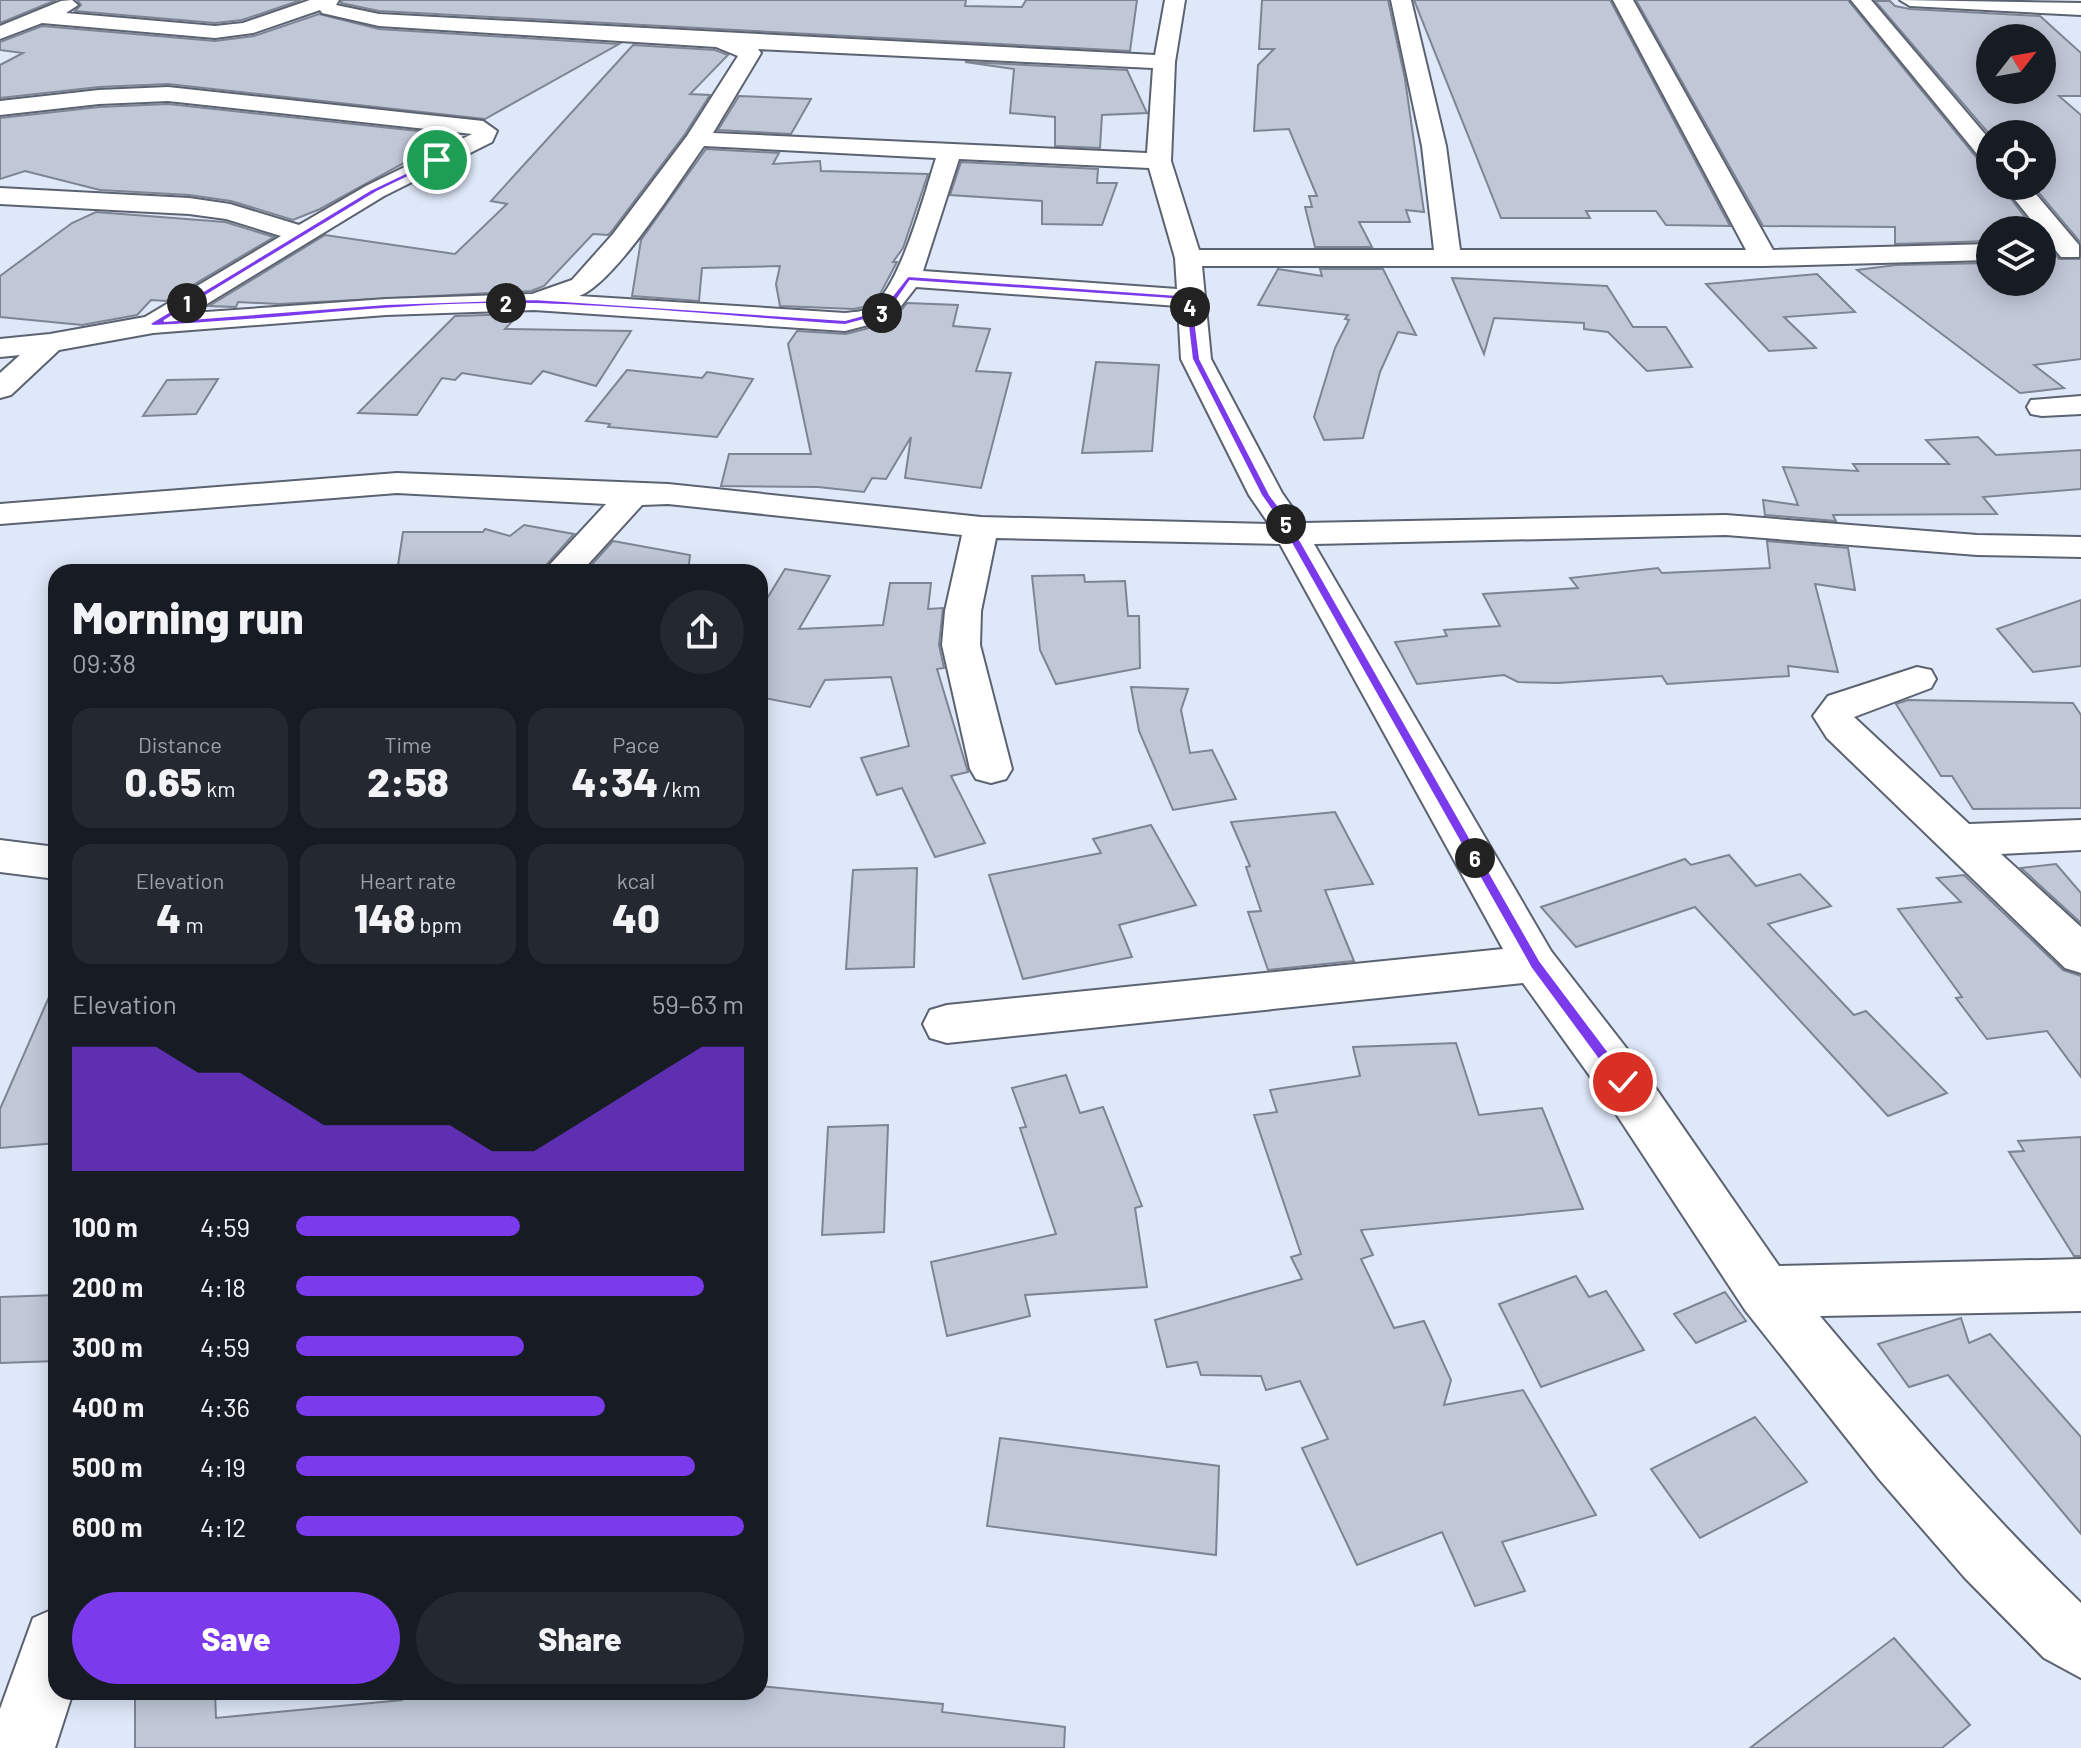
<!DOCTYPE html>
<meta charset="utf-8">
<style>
:root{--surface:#171b24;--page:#242831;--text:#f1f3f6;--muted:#9ea1a6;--accent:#7c3aed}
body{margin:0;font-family:Barlow,sans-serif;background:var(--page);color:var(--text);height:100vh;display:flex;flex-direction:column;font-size:30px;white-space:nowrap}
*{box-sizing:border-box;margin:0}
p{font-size:26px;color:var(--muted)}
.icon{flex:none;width:44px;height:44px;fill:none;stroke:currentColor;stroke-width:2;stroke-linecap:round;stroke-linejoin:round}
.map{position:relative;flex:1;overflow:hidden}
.details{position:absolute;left:48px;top:564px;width:720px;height:1136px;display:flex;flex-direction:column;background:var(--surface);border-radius:24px;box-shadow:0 4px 20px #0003}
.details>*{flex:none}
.needle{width:52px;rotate:59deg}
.fabs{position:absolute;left:1976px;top:24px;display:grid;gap:16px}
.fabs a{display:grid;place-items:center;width:80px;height:80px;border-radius:50%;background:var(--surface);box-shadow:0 4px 20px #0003;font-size:40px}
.pin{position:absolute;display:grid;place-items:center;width:68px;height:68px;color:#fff;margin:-34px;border:4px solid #fff;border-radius:50%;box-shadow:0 2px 8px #0007}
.km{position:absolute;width:40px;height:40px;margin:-20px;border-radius:50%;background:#222;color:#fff;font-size:22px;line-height:40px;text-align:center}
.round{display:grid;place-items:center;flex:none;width:84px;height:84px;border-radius:42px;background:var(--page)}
.head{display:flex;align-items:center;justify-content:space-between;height:136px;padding:0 24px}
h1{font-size:44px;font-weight:800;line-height:60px}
.stats{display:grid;grid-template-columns:repeat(3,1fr);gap:12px;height:136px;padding:8px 24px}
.stats div{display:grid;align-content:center;border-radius:20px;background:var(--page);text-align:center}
.stats b{font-size:40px;font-weight:800}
.stats small{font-size:22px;font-weight:400}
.stats p{font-size:22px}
.chart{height:224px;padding:16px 24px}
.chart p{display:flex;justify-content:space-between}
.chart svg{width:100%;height:144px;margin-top:8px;fill:var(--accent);opacity:.7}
.cta{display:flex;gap:16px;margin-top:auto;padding:16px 24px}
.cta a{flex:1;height:92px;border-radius:48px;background:var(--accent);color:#fff;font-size:32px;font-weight:800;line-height:92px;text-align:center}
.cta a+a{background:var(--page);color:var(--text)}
ul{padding:0 24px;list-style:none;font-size:26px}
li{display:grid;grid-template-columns:128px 96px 1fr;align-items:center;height:60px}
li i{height:20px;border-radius:10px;background:var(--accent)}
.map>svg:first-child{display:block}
.building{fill:#c0c8d8;stroke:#7d8493;stroke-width:2;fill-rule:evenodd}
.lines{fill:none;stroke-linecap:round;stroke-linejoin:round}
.minor-casing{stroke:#5b6270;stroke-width:4}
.minor{fill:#fff;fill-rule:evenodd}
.route{fill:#7c3aed;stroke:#fff;stroke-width:2}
</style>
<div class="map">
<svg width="2081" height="1748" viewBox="0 0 2081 1748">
<rect width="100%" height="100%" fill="#dfe8f9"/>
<g class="building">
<path d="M0,0H56L0,23Z"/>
<path d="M77,0H301L242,20L215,23L75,11L81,5Z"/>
<path d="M342,0H966L965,6L1022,7L1026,0H1137L1130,51L379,11L341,3Z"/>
<path d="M1262,0H1388L1405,79L1424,212L1406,210L1410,222H1359L1372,247H1315L1305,207H1312L1309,196H1317L1289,129L1254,131L1258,65L1274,49H1259Z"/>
<path d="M1414,0H1610L1730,226L1666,225L1656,211H1586L1590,218H1501Z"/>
<path d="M1636,0H1848L1980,162L1990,165V186H2001L2035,230H1990V241L1895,244V227L1763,226Z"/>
<path d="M1875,1H1890L1895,6L1910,9L2040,16L2081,53V96H2059L2081,115V243L2033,186H2042V134L1990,135ZM1990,38H2042V90H1990Z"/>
<path d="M319,14L379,29L619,44L485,119L168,84L99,87L0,98V65L23,53L0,50V42L42,26L215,41L254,36Z"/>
<path d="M633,45L715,50L728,55L690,94L710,95L685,134L611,232L608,235L593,234L544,286L531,291L279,304L238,302L236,307L209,306L325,235L455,254L507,204L491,201Z"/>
<path d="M965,62L1127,70L1147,113L1102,115L1100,148L1055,146V117L1010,113L1014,69Z"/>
<path d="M739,96L811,99L791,134L718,130Z"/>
<path d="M168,104L455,135L320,209L293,220L231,201L189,195L100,190L25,171L0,179V118L99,107Z"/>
<path d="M706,149L779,153L773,164L820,161L821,171L928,174L903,248L893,262H897L879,296L868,306L854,309L780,306L776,284L780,266L702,268L699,301L632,296L641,240Z"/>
<path d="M961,162L1098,169L1097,183H1117L1102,225L1042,224V201L950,195Z"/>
<path d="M96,212L225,222L274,237L166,301L151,300L137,315L82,325L0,317V276L72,223Z"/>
<path d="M2042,238L2059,259H2081V359L2034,365L2064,388L2020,393L1857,270L1896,265L1990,263V282H2042Z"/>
<path d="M1278,269L1322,276L1320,269H1383L1416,335L1398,332L1380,372L1363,438L1324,440L1314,417L1335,348L1349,320L1345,319L1348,315L1258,305Z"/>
<path d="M1817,274L1855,312L1784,317L1816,348L1769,351L1706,284Z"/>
<path d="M1452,278L1607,286L1633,327H1666L1692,367L1647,371L1608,332L1584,329V323L1494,318L1484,354Z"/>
<path d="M907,303L958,305L953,326L990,329L976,371L1011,373L981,488L905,478L911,437L886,479L872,478L864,492L818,487L721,486L729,454H811L788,344L797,331L846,334L892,322Z"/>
<path d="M519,314L505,329L631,331L596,386L543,371L531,384L462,373L455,380L442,378L417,415L358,413L455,316Z"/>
<path d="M1096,362L1159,365L1152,451L1082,453Z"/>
<path d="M627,370L702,378L707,372L753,379L717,437L608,427L610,424L586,421Z"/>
<path d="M218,379L196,414L143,416L167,380Z"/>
<path d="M1978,437L1996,455L2081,450V489L1983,497L1997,514L1833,515L1836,521L1765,515L1763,500L1798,505L1783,467L1858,471L1853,464H1949L1926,440Z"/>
<path d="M524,525L574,534L540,572H397L403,532H483L485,529L510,536Z"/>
<path d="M613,541L690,555L688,572H585Z"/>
<path d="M1767,541L1848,548L1855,590L1815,584L1838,672L1788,666L1789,676L1667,684L1662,676L1558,683L1518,682L1504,675L1417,684L1395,642L1447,636L1444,630L1500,626L1483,594L1578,588L1570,578L1658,568L1662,573L1770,568Z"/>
<path d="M785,569L830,576L799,629L883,625L890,583H931L928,609L943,608L939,645L944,668L937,669L968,772L951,776L985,843L935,857L902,788L877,795L861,758L909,746L891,677L825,680L810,707L760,697V610Z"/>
<path d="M1084,575L1085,582L1125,581L1128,616H1139L1140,668L1056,684L1040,650L1032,576Z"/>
<path d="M2081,600V666L2033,672L1997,629Z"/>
<path d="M1131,687L1188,689L1181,710L1190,753L1212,750L1236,799L1173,810L1139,731Z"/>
<path d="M1908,700L2073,703L2081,715V808L1973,809L1952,776H1941L1896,704Z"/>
<path d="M1335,812L1373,884L1325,890L1354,961L1268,970L1248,912L1261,911L1246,867L1250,866L1231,822Z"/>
<path d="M1151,825L1196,905L1119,925L1132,957L1023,979L989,875L1101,853L1093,839Z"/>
<path d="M1729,855L1756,886L1800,874L1831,906L1768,924L1854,1015L1866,1011L1947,1093L1888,1116L1695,907L1576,947L1541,907L1685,859L1691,865Z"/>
<path d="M2056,864L2081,893V923L2021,868Z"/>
<path d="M917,868L914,967L846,969L853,870Z"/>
<path d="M1964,875L2063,970L2081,976V1077L2047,1031L1987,1039L1956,998L1962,997L1898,909L1961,902L1937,878Z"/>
<path d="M56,981V1143L0,1148V1109Z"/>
<path d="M1456,1043L1479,1115L1542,1108L1583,1209L1361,1230L1373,1255L1361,1259L1394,1328L1424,1321L1451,1380L1444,1405L1523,1390L1596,1515L1502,1542L1525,1591L1475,1606L1442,1532L1357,1565L1302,1448L1328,1439L1300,1381L1266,1390L1261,1376L1201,1375L1197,1362L1167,1367L1155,1320L1302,1279L1291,1257L1301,1254L1254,1115L1277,1112L1270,1090L1360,1076L1353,1047Z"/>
<path d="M1066,1075L1080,1113L1103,1107L1142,1206L1135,1208L1147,1287L1025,1295L1030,1316L947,1336L931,1262L1056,1234L1020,1128L1026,1127L1012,1088Z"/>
<path d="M888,1125L884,1232L822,1235L828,1127Z"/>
<path d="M2081,1137V1256H2074L2009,1152L2024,1151L2018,1141Z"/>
<path d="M1576,1276L1589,1297L1606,1291L1644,1350L1541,1387L1499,1304Z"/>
<path d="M1725,1292L1746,1321L1696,1343L1674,1314Z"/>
<path d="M56,1295V1361L0,1363V1297Z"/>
<path d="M1961,1318L1969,1343L1990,1334L2081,1437V1534L1948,1375L1909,1387L1878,1344Z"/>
<path d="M1755,1417L1807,1482L1700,1538L1651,1469Z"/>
<path d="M1000,1438L1219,1466L1216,1555L987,1526Z"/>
<path d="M1894,1638L1970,1725L1942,1748H1750Z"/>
<path d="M760,1686L943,1704L942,1712L1065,1727L1064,1748H135V1692H215L216,1718L402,1700L404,1692H760Z"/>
</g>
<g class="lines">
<g class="minor-casing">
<g id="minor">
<path d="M72,0L78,5L66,13L215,26L243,23L310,0H339L336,5L379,14L1155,55L1165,0H1185L1175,62L1171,161L1199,250H1434L1422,146L1391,0H1411L1446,146L1460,250H1746L1613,0H1633L1773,250L1990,244V260L1764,266H1202L1211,359L1282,493L1303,523L1726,515L1977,535L2081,537V557L1977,555L1726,535L1314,544L1551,951L1641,1067L1779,1266L2081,1259V1311L1820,1316C1904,1416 1988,1513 2081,1603V1678L2044,1658L1965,1578L1879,1479L1745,1310L1605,1097L1523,983L947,1043L930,1038L923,1024L930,1010L947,1005L1503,949L1280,544L996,538L981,611L980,645L1012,769L1006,779L991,783L976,779L970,769L942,645L945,611L962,535L668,504L642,505L581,572H543L606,504L397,493L0,524V504L397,473L668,484L981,517L1269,524L1249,495L1181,359L1178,306L916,287L891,319L845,331L534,310L386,315L153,333L59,350L11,395L0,398V373L20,355L0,357V339L50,334L145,317L281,236L226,219L189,214L0,204V188L189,198L230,204L299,225L366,186L472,134L168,101L99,104L0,115V101L99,90L168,87L483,121L497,131L492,142L384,196L192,313L386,299L532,294L572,280L613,234L687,136L738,56L716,47L379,26L322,13L320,10L253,33L215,38L42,23L0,39V26L61,1ZM758,49L1153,68L1147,153L713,133L761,53ZM704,146L936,158C925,192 900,289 870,308C863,312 853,312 845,313L579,296C614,284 679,181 704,146ZM959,159L1149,168L1175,258L1177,289L923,271Z"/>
<path d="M1851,0H1871L1990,140V162L1982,160Z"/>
<path d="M1900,0L2081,3V15L1910,6Z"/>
<path d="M2004,186H2029L2079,245V257H2061Z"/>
<path d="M2081,396V414L2042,416L2031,414L2027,407L2031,400Z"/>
<path d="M1917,667L1931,670L1936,679L1931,688L1854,717L1969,824L2081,820V850L2001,854L2081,927V973L2065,968L1827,738L1813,716L1828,696Z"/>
<path d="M0,840L56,847V879L0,872Z"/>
<path d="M56,1608V1692H73L55,1748H0V1709L33,1618Z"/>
</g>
</g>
<use href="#minor" class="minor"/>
</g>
<path class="route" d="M437,158L439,162L377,192L164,321L386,304L534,299L845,320L881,310L908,276L1192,296L1200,359L1270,495L1287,517L1540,961L1628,1078V1086H1618L1531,968L1277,518L1261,495L1192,359L1185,300L910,281L887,314L845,325C742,318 639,307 535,304C408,301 280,321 153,326L149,324L372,189Z"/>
</svg>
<div class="fabs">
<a><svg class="needle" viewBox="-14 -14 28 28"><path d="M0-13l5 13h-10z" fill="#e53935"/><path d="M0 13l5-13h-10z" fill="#9ea1a6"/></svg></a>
<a><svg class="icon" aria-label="locate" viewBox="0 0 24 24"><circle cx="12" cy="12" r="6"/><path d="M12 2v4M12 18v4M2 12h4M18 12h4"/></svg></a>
<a><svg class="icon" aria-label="layers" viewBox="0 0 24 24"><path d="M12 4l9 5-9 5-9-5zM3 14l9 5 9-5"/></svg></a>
</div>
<div class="pin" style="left:437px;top:160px;background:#1e9e55"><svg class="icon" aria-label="arrive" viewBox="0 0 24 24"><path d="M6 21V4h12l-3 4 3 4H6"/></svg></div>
<div class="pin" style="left:1623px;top:1082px;background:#d93025"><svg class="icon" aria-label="check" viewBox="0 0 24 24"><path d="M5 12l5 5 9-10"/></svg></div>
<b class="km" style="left:187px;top:303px">1</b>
<b class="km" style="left:506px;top:303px">2</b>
<b class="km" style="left:882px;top:313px">3</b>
<b class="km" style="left:1190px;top:307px">4</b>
<b class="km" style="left:1286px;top:524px">5</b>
<b class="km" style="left:1475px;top:858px">6</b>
<section class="details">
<div class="head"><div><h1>Morning run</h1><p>09:38</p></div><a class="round"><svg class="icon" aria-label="share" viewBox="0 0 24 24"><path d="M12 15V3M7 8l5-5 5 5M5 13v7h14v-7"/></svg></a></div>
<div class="stats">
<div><p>Distance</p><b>0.65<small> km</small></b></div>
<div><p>Time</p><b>2:58</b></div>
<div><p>Pace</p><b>4:34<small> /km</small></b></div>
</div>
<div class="stats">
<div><p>Elevation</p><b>4<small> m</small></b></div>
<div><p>Heart rate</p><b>148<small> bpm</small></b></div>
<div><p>kcal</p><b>40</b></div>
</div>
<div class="chart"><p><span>Elevation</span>59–63 m</p>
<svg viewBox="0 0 160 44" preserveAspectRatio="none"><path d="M0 44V6L10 6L20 6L30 14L40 14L50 22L60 30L70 30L80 30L90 30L100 38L110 38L120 30L130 22L140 14L150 6L160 6V44z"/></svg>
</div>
<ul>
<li><b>100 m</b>4:59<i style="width:50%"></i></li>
<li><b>200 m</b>4:18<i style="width:91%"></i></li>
<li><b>300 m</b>4:59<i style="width:51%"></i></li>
<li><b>400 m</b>4:36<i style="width:69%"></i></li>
<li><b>500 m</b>4:19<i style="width:89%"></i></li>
<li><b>600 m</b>4:12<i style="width:100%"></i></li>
</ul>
<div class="cta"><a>Save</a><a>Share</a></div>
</section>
</div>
